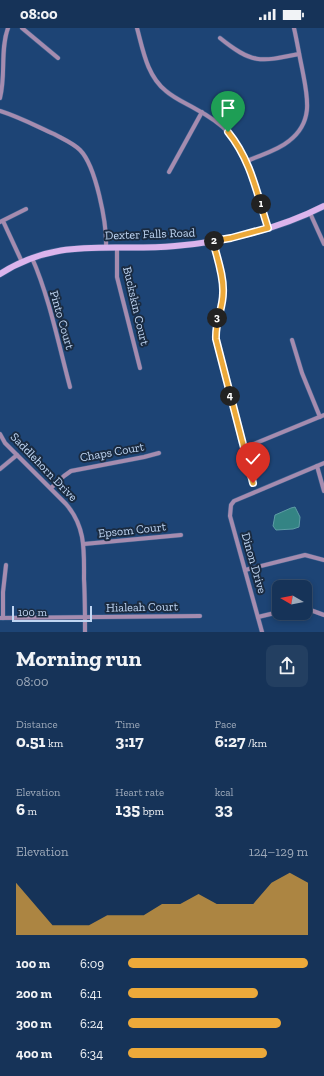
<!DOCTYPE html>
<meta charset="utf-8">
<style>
:root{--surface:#163358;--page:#233f61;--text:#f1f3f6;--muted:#9eaaba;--line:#354e6e;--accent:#eca93a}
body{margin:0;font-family:"Zilla Slab",serif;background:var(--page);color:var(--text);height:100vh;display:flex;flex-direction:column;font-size:15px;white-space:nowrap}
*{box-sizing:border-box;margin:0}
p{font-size:13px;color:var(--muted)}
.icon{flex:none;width:22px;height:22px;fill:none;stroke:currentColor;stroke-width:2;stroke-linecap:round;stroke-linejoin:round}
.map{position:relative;height:604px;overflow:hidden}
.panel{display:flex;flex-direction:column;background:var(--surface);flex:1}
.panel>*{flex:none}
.needle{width:26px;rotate:279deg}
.fabs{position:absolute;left:272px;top:552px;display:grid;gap:8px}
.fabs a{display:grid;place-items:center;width:40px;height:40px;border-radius:8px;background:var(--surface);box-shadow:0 2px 6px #0003,0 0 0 1px var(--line);font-size:20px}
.scale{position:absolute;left:12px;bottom:10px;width:80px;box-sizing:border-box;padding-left:4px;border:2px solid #c0d6f3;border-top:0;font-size:11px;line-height:14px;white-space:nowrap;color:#c0d6f3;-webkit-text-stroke:3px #1a2b41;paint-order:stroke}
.pin{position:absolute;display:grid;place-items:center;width:34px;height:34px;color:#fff;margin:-41px -17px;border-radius:50% 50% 50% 0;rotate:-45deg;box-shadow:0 0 4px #0007}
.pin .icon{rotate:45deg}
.km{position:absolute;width:20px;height:20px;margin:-10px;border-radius:50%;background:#222;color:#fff;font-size:11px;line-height:20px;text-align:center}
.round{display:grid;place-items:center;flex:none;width:42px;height:42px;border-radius:8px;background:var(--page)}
.summary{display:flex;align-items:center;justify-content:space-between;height:68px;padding:0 16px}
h1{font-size:22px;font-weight:800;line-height:30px}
.metrics{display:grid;grid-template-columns:repeat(3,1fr);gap:6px;height:68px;padding:4px 16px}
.metrics div{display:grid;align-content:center}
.metrics b{font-size:17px;font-weight:800}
.metrics small{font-size:11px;font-weight:400}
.metrics p{font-size:11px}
.chart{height:112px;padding:8px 16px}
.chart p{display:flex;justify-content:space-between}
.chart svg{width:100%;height:72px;margin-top:4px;fill:var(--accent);opacity:.7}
ul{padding:0 16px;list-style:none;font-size:13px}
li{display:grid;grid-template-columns:64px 48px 1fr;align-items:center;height:30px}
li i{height:10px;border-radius:5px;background:var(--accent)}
.status{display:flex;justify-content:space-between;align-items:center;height:28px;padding:0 20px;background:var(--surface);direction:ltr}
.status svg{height:11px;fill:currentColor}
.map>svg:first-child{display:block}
.water{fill:#348484;stroke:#5e9da5}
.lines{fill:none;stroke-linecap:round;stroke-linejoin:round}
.street-casing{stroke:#3e618e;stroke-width:5}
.secondary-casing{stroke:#3e618e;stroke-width:7}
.street{stroke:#a58caf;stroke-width:4}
.secondary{stroke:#dbb4ec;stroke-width:6}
.route-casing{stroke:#fff;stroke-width:8}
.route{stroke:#eca93a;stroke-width:5}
.labels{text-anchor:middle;stroke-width:4;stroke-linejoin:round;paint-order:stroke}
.street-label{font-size:12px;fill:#c0d6f3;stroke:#1a2b41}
</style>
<div class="status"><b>08:00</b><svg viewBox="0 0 49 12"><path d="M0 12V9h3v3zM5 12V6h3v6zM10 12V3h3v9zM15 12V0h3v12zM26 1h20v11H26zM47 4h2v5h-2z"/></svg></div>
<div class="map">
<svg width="324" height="604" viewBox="0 0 324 604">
<rect width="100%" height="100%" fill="#1d4475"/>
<path class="water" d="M295,479L300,489L299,499L293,501L276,502L273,498L275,487L291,480Z"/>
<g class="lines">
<g class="street-casing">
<g id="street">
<path d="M22,0L58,30"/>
<path d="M137,0C143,22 147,48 166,63C174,70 185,75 194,80C207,87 219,94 229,105C251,131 258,168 268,200"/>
<path d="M220,10C252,36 260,34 299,26"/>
<path d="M0,70C6,47 0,21 8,0"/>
<path d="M0,83C19,89 36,98 54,106C63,111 73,115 80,122C96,138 107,196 106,219"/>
<path d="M247,133C260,127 277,123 289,113C315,93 307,67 302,40C299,26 297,13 294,0"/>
<path d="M169,144L202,84"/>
<path d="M310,185L324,216"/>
<path d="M3,193L22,234"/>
<path d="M0,194L26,181"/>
<path d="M213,213C217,230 224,248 223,265C223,281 215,294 216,311L253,455"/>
<path d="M117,220V249L140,340"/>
<path d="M32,230C49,268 59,318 70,359"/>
<path d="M292,312L302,345L320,389"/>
<path d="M0,406L5,415L66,476C86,499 84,523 84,551C85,569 85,586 85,604"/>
<path d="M244,420L324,387"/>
<path d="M317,438L324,463"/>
<path d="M0,441L17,427"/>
<path d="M51,460L64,448L71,443L144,429L159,425"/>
<path d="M84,516L181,507"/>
<path d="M245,542L305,527L324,532"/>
<path d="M305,580L324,587"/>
<path d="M258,589L279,584"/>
<path d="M0,590L200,588"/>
<path d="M3,590V564L6,537"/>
<path d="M262,604L230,488L231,477L234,473L324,435"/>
</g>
</g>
<g class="secondary-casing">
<path id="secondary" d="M0,246C59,208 111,224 175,218C225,214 279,201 324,178"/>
</g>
<use href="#street" class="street"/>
<use href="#secondary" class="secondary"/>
</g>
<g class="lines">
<g class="route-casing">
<path id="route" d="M228,104C251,132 257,166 268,200L231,210L213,213C217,230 224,248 223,265C223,281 215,293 216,311L253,455"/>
</g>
<use href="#route" class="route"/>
</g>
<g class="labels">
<g class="street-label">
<text transform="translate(150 206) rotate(-2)" y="4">Dexter Falls Road</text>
<text transform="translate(136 278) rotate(77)" y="4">Buckskin Court</text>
<text transform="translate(62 292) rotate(74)" y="4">Pinto Court</text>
<text transform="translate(112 424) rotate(-10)" y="4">Chaps Court</text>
<text transform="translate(44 439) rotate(46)" y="4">Saddlehorn Drive</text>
<text transform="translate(132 502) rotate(-6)" y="4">Epsom Court</text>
<text transform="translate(254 535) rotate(74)" y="4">Dinon Drive</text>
<text transform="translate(142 579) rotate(-1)" y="4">Hialeah Court</text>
</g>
</g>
</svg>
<div class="fabs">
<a><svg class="needle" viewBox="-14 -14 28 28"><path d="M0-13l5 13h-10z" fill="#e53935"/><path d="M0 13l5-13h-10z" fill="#9eaaba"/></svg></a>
</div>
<div class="scale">100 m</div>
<div class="pin" style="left:228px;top:104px;background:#1e9e55"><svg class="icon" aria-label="arrive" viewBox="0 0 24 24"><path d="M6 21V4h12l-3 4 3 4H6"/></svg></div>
<div class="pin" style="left:253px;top:455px;background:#d93025"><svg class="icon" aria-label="check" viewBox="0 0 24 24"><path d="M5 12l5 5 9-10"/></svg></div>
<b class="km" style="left:261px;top:176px">1</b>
<b class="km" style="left:214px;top:213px">2</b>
<b class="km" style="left:217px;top:290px">3</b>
<b class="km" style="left:230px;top:368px">4</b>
</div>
<section class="panel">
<div class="summary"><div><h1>Morning run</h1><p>08:00</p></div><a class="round"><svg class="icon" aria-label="share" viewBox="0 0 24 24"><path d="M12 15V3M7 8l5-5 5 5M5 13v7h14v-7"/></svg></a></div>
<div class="metrics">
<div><p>Distance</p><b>0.51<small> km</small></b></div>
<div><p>Time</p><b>3:17</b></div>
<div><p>Pace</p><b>6:27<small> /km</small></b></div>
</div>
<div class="metrics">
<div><p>Elevation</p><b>6<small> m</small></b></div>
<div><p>Heart rate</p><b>135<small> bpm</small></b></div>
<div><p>kcal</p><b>33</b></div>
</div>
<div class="chart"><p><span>Elevation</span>124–129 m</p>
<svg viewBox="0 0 160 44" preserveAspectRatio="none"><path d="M0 44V12L10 25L20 38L30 38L40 38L50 32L60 32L70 32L80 25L90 25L100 19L110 25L120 25L130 25L140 12L150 6L160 12V44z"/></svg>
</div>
<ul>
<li><b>100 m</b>6:09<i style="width:100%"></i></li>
<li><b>200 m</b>6:41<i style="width:72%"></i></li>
<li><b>300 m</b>6:24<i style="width:85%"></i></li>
<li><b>400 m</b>6:34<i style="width:77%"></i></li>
</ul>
</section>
